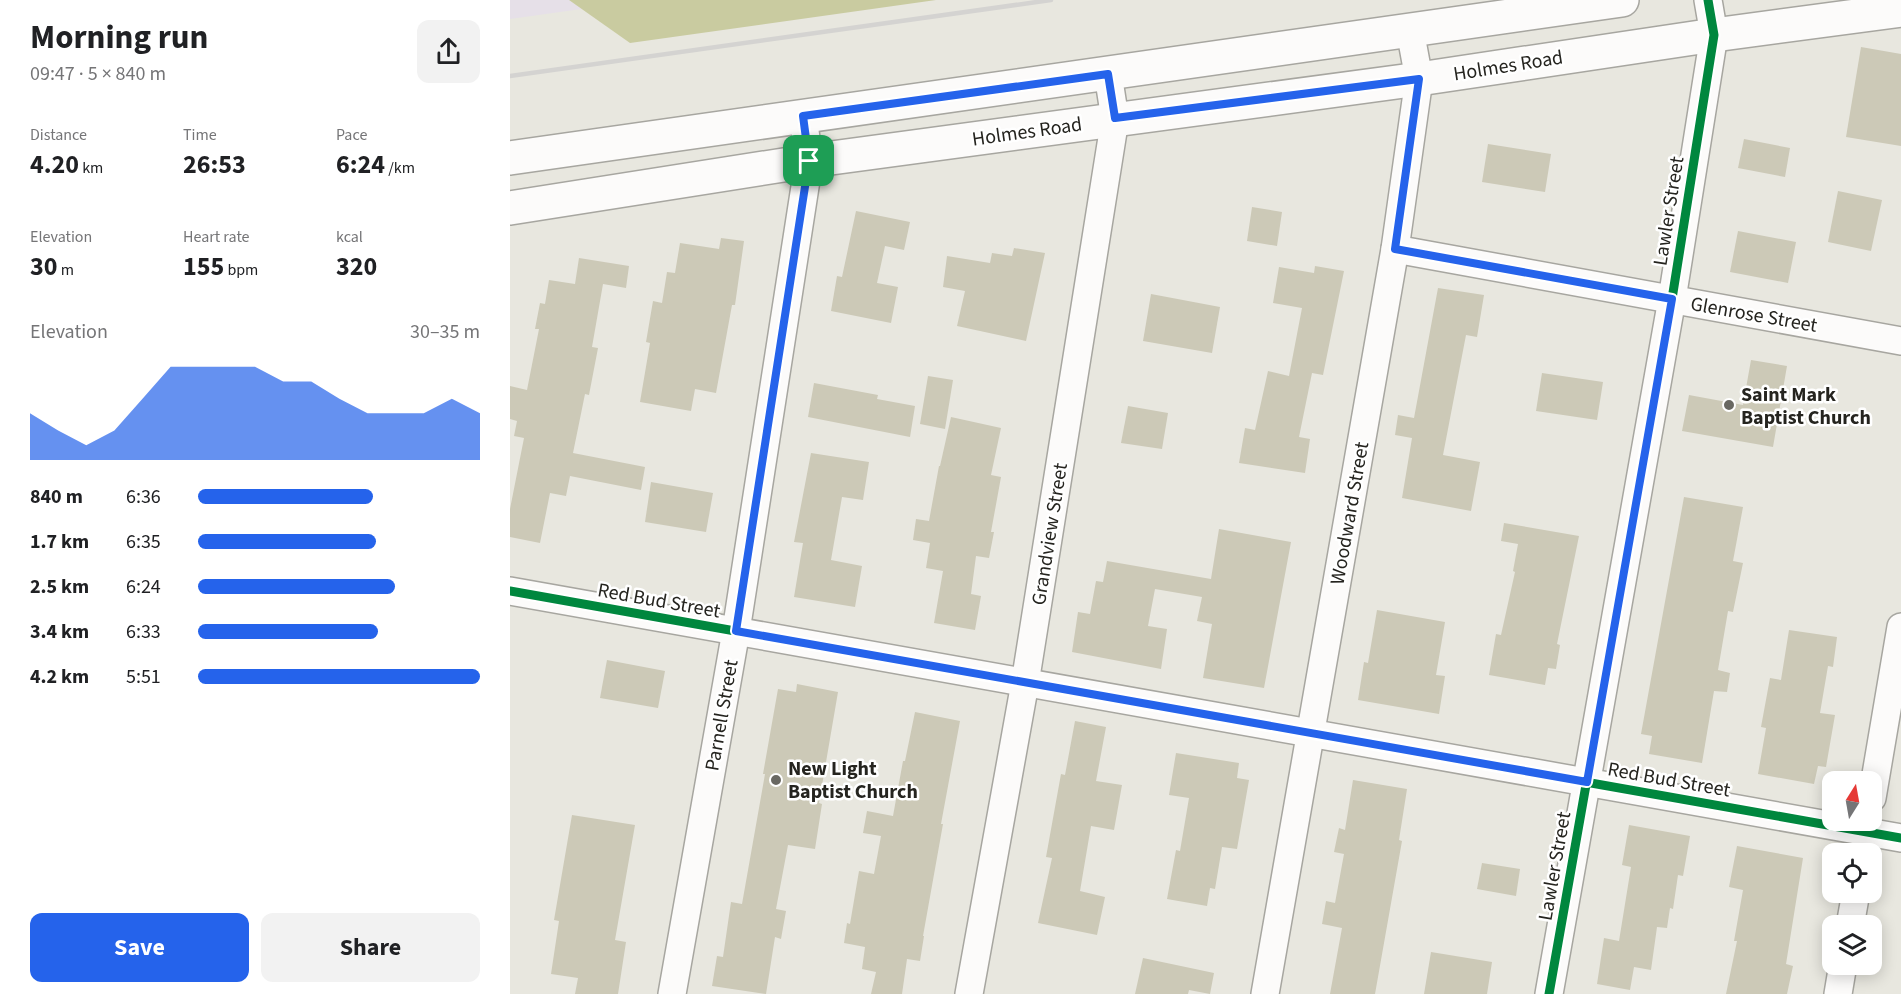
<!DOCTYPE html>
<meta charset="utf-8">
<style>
:root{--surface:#fff;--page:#f2f2f2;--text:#202124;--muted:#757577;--accent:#2563eb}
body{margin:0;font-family:"Source Sans 3",sans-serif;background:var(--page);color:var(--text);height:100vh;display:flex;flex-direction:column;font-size:22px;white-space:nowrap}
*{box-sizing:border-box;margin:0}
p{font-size:20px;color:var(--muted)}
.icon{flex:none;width:33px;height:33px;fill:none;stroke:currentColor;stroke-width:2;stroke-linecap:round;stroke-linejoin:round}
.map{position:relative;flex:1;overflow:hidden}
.sheet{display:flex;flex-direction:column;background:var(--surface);width:510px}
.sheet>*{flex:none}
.needle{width:39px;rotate:11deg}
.fabs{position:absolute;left:1312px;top:771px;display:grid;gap:12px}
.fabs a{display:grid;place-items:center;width:60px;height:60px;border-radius:12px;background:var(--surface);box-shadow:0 3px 15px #0003;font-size:30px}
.pin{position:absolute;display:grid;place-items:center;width:51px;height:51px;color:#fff;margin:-26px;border-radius:12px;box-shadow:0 3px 9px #0006}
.round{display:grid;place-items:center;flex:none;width:63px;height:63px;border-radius:12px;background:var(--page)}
.headline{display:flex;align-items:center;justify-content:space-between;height:102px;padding:0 30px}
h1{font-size:33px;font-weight:700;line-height:45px}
.metrics{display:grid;grid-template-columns:repeat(3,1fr);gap:9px;height:102px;padding:6px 30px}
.metrics div{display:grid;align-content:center}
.metrics b{font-size:26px;font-weight:700}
.metrics small{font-size:16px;font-weight:400}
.metrics p{font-size:16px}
.chart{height:168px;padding:12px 30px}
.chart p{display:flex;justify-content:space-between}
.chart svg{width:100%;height:108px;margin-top:6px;fill:var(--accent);opacity:.7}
.button{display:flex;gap:12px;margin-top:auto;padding:12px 30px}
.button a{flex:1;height:69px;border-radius:12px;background:var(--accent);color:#fff;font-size:24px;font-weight:700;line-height:69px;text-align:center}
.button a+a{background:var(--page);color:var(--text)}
ul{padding:0 30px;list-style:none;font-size:20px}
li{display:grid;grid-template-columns:96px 72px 1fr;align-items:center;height:45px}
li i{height:15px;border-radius:8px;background:var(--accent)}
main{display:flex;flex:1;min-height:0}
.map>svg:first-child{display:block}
.industrial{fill:#e6e0e8}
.forest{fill:#c9cba0}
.building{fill:#ccc9b7}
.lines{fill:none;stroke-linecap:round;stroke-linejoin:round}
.minor-casing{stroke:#a7a6a0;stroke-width:30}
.secondary-casing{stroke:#a7a6a0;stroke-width:36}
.minor{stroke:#fcfbfa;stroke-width:27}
.secondary{stroke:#fcfbfa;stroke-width:33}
.rail{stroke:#d4d3d1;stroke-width:4.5}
.cycleway-casing{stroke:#fff;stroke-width:13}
.cycleway{stroke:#00873e;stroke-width:9}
.route-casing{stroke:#fff;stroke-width:12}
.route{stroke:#2563eb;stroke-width:8}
.poi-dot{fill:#696862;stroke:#fff;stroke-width:2}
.labels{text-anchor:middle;stroke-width:5;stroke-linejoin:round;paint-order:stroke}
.street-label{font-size:20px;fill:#25241f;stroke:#fff}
.poi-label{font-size:20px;font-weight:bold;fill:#25241f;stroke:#fff;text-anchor:start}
</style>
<main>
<section class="sheet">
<div class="headline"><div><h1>Morning run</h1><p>09:47 · 5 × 840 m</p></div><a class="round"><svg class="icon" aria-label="share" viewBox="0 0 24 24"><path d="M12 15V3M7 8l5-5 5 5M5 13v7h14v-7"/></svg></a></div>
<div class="metrics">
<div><p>Distance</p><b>4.20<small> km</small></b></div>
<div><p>Time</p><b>26:53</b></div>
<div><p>Pace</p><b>6:24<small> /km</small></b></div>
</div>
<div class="metrics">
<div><p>Elevation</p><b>30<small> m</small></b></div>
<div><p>Heart rate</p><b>155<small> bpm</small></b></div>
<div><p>kcal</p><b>320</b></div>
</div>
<div class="chart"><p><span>Elevation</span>30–35 m</p>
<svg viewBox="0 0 160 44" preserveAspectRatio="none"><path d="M0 44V25L10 32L20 38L30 32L40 19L50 6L60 6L70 6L80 6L90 12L100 12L110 19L120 25L130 25L140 25L150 19L160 25V44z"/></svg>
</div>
<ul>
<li><b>840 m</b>6:36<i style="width:62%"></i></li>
<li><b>1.7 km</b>6:35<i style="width:63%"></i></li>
<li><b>2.5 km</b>6:24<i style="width:70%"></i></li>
<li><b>3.4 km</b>6:33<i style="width:64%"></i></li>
<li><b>4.2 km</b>5:51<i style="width:100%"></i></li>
</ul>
<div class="button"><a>Save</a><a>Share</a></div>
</section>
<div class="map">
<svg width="1391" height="994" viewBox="0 0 1391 994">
<rect width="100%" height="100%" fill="#e8e7df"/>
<path class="industrial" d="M0,0H136L0,19Z"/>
<path class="forest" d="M59,0H426L120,43Z"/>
<g class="building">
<path d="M1351,47L1391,54V146L1336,137Z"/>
<path d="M1234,139L1280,148L1275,177L1228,168Z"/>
<path d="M978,144L1041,154L1035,192L972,182Z"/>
<path d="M1328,191L1372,200L1361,251L1318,242Z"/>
<path d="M742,207L772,212L767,246L737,241Z"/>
<path d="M346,211L400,222L394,250L375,246L367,283L388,287L381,323L321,311L327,276L332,277Z"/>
<path d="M1228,231L1286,242L1278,283L1220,272Z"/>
<path d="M211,238L234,241L225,305H222L206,393L185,389L181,411L130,402L140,343L136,342L143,301L152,303L157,272L165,273L170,243L209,249Z"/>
<path d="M504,248L535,253L516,341L447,326L455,291L433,287L437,256L480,263L482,253L502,256Z"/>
<path d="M69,258L119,266L116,288L93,284L82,347L88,348L79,395L75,394L63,453L135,467L131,490L60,476L56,496L40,493L30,543L0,537V509L14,438L4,436L7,421L0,419V386L17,390L29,329H25L30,303L35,304L39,280L65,284Z"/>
<path d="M805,266L834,271L813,375L802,373L789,437L800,439L795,473L729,463L735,428L745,430L758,371L779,376L792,308L763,303L769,267L804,273Z"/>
<path d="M928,288L974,295L967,337L956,335L933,455L970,462L961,511L892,498L902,438L885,435L888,415L904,418Z"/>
<path d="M641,294L710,307L702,353L633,341Z"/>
<path d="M1241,360L1277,366L1263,447L1172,431L1179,395L1233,405Z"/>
<path d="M1032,373L1093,382L1087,420L1026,411Z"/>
<path d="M418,376L443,380L435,429L410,424Z"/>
<path d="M304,383L368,395L367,399L405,406L400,437L298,417Z"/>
<path d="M618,406L658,413L652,449L611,443Z"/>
<path d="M441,417L491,428L481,475L491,477L481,532H484L479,558L466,556L461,594L471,596L465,630L424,623L433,571L416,568L420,543L403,540L406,519L419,521L429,466H430Z"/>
<path d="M301,453L359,462L353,500L332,497L321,560L352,566L345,607L284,597L293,543L284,542Z"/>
<path d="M141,482L203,493L196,532L135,522Z"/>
<path d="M1174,497L1233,507L1223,561L1233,563L1223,612L1218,611L1208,670L1220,673L1217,692L1204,691L1192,763L1139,754L1142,736L1131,734Z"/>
<path d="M994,523L1069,536L1047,644L1050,645L1046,669L1038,668L1035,685L979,675L986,634L991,635L1005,572L1003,571L1008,544L991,541Z"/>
<path d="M709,529L781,542L754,688L693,678L702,624L687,621L692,597L645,589L638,626L657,629L651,669L562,652L568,612L580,614L586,581L593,582L597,561L701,579Z"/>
<path d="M867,610L935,622L926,675L935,676L929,714L848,700L854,662L858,663Z"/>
<path d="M1279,630L1327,637L1323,667L1318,666L1310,713L1325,715L1316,767L1308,766L1304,784L1248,774L1256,728L1251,727L1260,678L1271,680Z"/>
<path d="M97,660L155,671L148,708L90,698Z"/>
<path d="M287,684L328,692L309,803L312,804L305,849L278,845L266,909L276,911L271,939L265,937L256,994L202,986L207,956L213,957L221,902L232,904L255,774H253L268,689L286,692Z"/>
<path d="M405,712L450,721L431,824H433L413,936H414L410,961L397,959L392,994H361L366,972L352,969L355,947L334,943L337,923L340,924L349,871L364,874L371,836L353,833L357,811L383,816L393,761H395Z"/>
<path d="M565,721L596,727L586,781L612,785L604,830L581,826L570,891L595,897L587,935L528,923L542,858L536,857L551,774L555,775Z"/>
<path d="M666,753L729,763L727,778L739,780L727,849L712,847L705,889L700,888L697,906L657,899L666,850L670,851L679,798L659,795Z"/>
<path d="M843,780L897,789L889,840L892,841L865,994H820L832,928L812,924L816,901L825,903L834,854L824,852L829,828L835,830Z"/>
<path d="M62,815L125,825L105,940L116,942L108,994H65L68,978L41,974L49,921L44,920Z"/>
<path d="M1119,825L1180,836L1173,876L1168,875L1163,909L1160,908L1157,928L1147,927L1141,970L1124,967L1120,990L1087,984L1094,938L1109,941L1121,867L1112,865Z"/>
<path d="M1227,846L1293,858L1276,964L1283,966L1277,994H1216L1227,941H1224L1233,890L1219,887Z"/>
<path d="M972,863L1010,869L1006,896L967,889Z"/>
<path d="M921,952L982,962L977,994H914Z"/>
<path d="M633,958L704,973L700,994L679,990L678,994H625Z"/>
</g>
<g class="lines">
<g class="minor-casing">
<g id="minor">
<path d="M885,249L1391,341"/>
<path d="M0,591L1391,838"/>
<path d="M1362,798L1391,627"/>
<path d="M1340,926L1346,892"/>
<path d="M162,994L226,631L299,161L293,116"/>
<path d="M459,994L515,683L605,119L598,74"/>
<path d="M755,994L885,249L909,79L900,30"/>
<path d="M1039,994L1162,299L1204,35L1198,0"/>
<path d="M1328,994L1333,964"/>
</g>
</g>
<g class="secondary-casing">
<g id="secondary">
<path d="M0,158L1112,0"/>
<path d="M0,208L299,161L909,79L1204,35L1391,10"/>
</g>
</g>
<use href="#minor" class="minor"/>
<use href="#secondary" class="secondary"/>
<path class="rail" d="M0,76L541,0"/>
<g class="cycleway-casing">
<g id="cycleway">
<path d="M0,591L1391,838"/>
<path d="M1039,994L1162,299L1204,35L1198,0"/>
</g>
</g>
<use href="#cycleway" class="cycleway"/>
</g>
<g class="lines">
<g class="route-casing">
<path id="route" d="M598,74L605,118L909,79L885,249L1162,299L1077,782L226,631L299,161L293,116Z"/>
</g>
<use href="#route" class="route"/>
</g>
<g class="poi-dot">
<circle cx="1219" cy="405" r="6"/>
<circle cx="266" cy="780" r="6"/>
</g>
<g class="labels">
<g class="street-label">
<text transform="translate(998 65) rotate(-9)" y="7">Holmes Road</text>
<text transform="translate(517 131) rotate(-8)" y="7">Holmes Road</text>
<text transform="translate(1158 211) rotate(-81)" y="7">Lawler Street</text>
<text transform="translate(1244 314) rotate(10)" y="7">Glenrose Street</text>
<text transform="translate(839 513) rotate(-80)" y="7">Woodward Street</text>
<text transform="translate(539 534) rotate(-81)" y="7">Grandview Street</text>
<text transform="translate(149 600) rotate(10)" y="7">Red Bud Street</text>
<text transform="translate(211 715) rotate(-80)" y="7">Parnell Street</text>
<text transform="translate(1159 779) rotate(10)" y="7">Red Bud Street</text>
<text transform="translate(1044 866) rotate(-80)" y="7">Lawler Street</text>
</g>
<g class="poi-label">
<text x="1231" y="401">Saint Mark<tspan x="1231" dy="23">Baptist Church</tspan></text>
<text x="278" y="775">New Light<tspan x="278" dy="23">Baptist Church</tspan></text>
</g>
</g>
</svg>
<div class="fabs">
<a><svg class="needle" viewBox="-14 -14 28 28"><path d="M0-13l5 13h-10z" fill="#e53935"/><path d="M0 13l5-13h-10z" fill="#757577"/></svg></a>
<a><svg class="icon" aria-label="locate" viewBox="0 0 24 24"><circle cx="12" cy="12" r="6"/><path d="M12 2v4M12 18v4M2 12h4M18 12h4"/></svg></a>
<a><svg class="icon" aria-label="layers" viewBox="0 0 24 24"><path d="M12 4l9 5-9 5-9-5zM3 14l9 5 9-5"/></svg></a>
</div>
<div class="pin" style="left:299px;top:161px;background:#1e9e55"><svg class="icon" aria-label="arrive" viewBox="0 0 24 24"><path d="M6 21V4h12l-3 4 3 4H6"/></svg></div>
</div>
</main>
